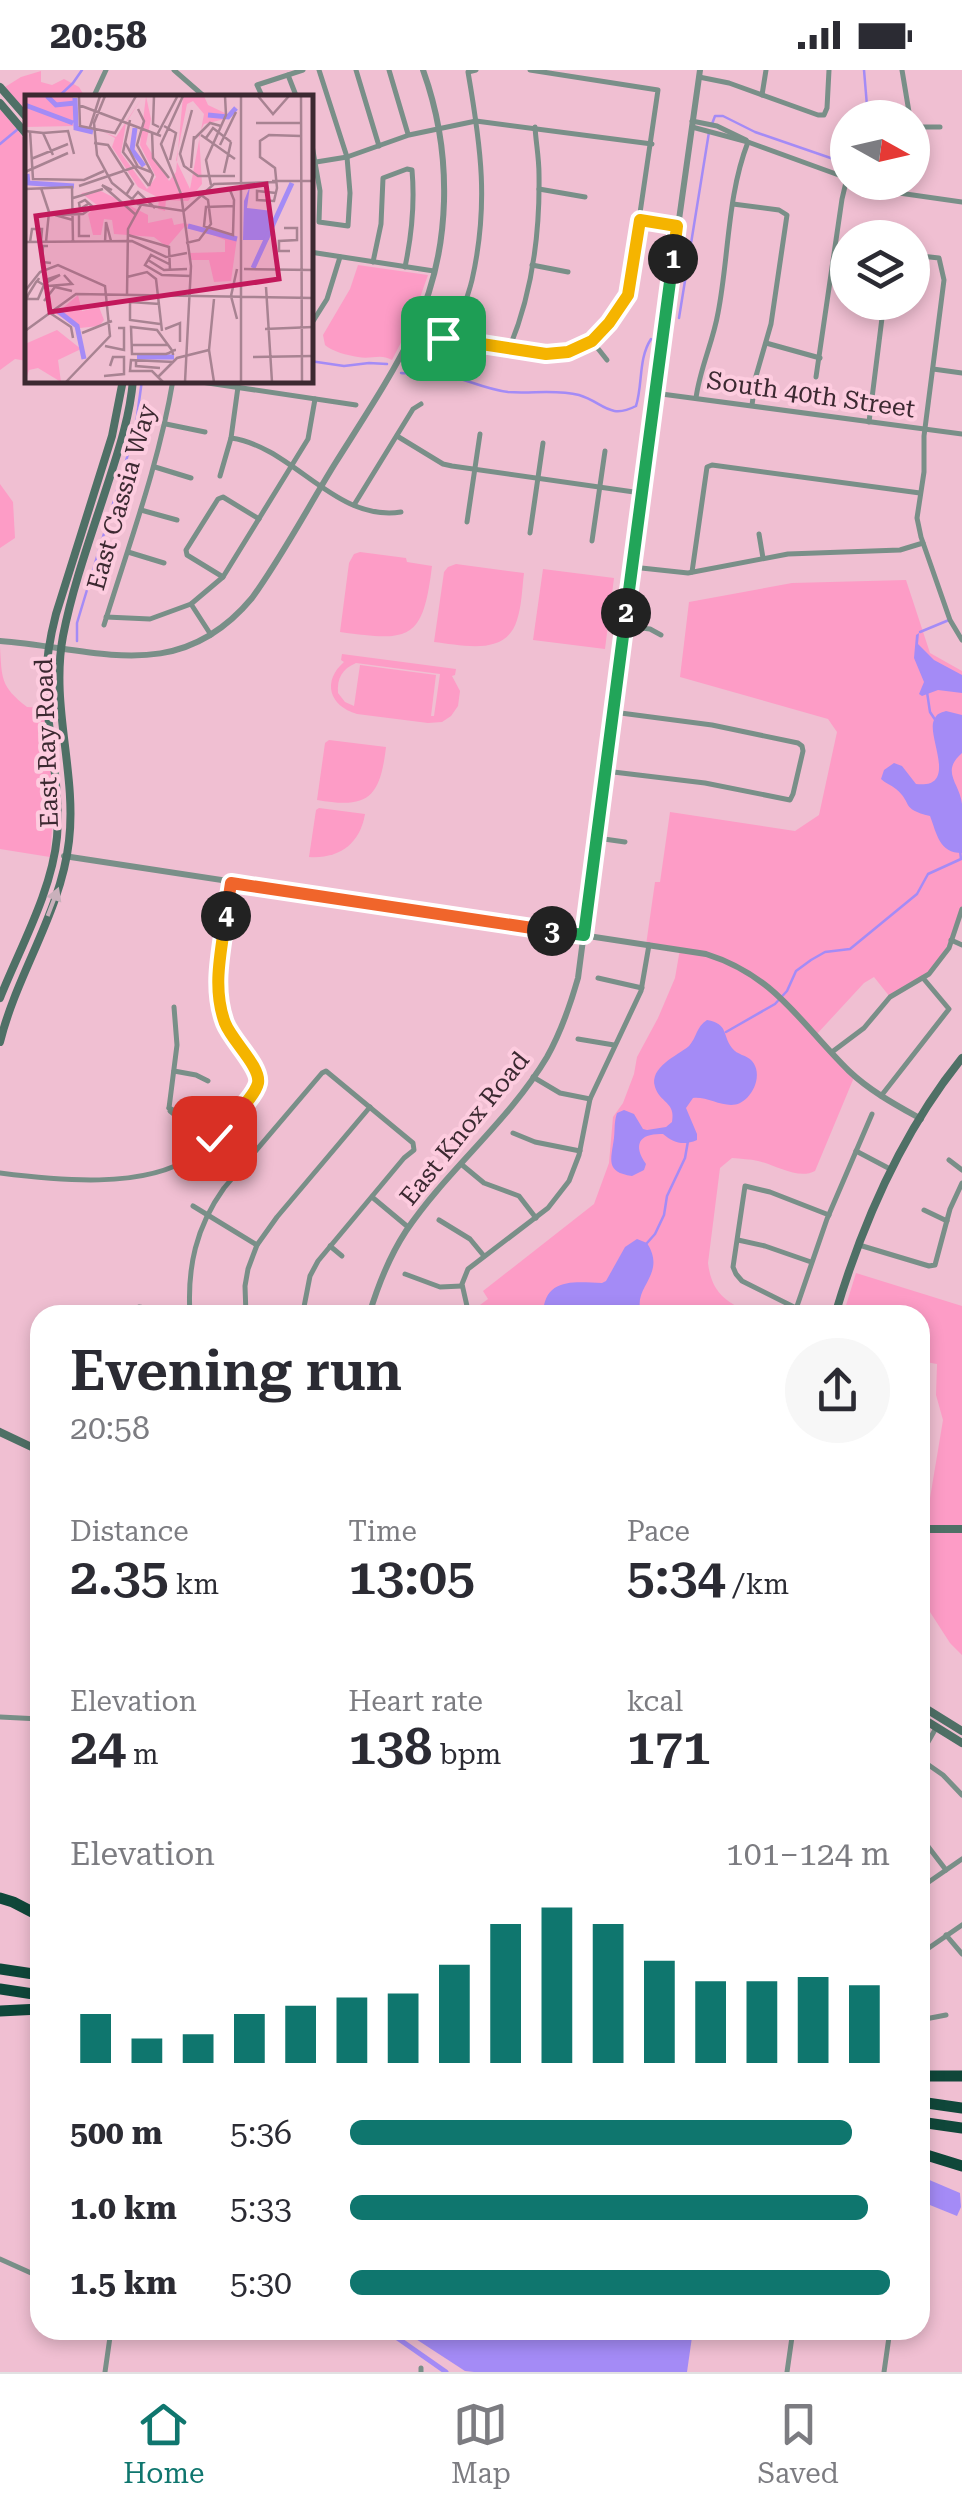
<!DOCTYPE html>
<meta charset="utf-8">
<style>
:root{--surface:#fff;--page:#f7f7f7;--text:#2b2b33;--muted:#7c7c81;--line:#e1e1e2;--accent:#0f766e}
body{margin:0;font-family:"Roboto Serif",serif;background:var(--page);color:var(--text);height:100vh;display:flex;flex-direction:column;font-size:38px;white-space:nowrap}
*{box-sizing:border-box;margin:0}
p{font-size:32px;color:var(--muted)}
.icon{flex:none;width:55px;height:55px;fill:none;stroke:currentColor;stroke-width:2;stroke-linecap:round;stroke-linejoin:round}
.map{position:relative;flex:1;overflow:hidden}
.sheet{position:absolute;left:30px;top:1235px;width:900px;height:1035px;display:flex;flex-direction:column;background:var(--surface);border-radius:30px;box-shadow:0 5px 15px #0003}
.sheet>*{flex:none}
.needle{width:65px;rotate:98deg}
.fabs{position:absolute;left:830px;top:30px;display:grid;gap:20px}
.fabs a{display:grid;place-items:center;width:100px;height:100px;border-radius:50%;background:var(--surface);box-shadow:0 5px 15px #0003;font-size:50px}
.pin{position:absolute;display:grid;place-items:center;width:85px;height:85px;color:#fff;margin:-42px;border-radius:20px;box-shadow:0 5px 15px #0006}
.km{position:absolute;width:50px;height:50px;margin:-25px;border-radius:50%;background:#222;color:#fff;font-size:28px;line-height:50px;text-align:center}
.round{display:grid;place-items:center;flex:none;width:105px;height:105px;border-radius:52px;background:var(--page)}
.overview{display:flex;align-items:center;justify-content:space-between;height:170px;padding:0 40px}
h1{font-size:55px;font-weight:600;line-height:75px}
.metrics{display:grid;grid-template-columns:repeat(3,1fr);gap:15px;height:170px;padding:10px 40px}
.metrics div{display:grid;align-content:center}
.metrics b{font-size:50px;font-weight:600}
.metrics small{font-size:28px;font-weight:400}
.metrics p{font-size:28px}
.chart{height:280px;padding:20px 40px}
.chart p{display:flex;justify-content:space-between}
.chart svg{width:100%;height:180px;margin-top:10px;stroke:var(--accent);stroke-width:6}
ul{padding:0 40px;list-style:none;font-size:32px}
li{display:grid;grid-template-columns:160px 120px 1fr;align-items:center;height:75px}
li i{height:25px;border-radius:12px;background:var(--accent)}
.status{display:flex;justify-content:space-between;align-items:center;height:70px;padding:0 50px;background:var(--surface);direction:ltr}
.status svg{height:28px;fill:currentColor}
.tab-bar{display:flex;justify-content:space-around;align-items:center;height:140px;border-top:2px solid var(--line);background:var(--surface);font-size:28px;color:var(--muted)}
.tab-bar a{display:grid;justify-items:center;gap:5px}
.tab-bar .current{color:var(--accent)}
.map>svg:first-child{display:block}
.green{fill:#fd9cc6;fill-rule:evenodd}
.water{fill:#a48bf6}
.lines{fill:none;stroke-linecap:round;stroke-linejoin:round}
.stream{stroke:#a48bf6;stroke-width:2.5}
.canal{stroke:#a48bf6;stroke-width:5}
.minor{stroke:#798f88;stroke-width:5}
.tertiary{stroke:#798f88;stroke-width:6}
.secondary{stroke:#4f7066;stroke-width:8}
.motorway{stroke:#10473a;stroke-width:11}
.oneway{fill:#c9b0bb}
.split-1-casing{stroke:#fff;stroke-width:20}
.split-2-casing{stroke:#fff;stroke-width:20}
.split-3-casing{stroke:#fff;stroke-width:20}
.split-4-casing{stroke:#fff;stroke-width:20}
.split-5-casing{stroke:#fff;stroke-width:20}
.split-1{stroke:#f5b400;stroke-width:12}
.split-2{stroke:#22a559;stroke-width:12}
.split-3{stroke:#22a559;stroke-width:12}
.split-4{stroke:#f0652b;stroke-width:12}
.split-5{stroke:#f5b400;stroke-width:12}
.labels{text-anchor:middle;stroke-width:8;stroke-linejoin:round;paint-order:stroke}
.street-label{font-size:25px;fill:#3c2931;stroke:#fdccdf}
.inset-river{fill:none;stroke:#a48bf6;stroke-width:5}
.inset-road{fill:none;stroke:#a88392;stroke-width:2.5}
.view{fill:#c2185b;fill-opacity:0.15;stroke:#c2185b;stroke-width:5}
.inset-edge{fill:none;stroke:#3c2931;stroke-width:5}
</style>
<div class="status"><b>20:58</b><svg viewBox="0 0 49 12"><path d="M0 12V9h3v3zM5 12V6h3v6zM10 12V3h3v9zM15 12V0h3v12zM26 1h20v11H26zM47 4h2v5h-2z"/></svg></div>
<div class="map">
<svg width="962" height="2302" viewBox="0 0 962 2302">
<rect width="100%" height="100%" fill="#f0bfd2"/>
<g class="green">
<path d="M41,1V12L52,15L64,9L79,17L85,27L28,28L27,43L5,17L21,7Z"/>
<path d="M0,39L27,72V291L15,289L0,300Z"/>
<path d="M358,195L428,205L411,253L392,290C380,283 371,290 358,287C347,285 333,282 325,275L323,265L350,219Z"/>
<path d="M0,414L13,432L15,468L0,478Z"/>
<path d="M360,482L406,488L407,492L432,496C423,570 411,572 340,562L349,493L354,484Z"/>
<path d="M456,494L524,503C522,518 522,535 517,550C506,587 462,575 434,572L444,502L448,497Z"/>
<path d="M543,499L614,508L605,579L533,570Z"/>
<path d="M906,510L930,583L962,601V839L951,870L929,904L890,927L874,907L864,913L816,965L855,1005L815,1101C798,1110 776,1095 758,1091C750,1089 741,1089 732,1088L720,1098L708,1193C712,1225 727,1231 752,1245H472V1241L488,1229L483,1221L594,1134L609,1093L613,1047L623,1033L634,1004L637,987L658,948L675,908L680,879L646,875L655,812H660L670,742L795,761L819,745L837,662L828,649L680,607L689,532L792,513Z"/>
<path d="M0,577C2,608 0,616 27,637L44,638L54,732L50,787L0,779Z"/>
<path d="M342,584L456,599L455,605L452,606L460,621L458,636L451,646L442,652L428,653L357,644C329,636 322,611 344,592L341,590ZM356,593L440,604L434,646H431L436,605L360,595L354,636L345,632L338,623C337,608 342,599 356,593Z"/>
<path d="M329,670L386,677C380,728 368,739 317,730L325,673Z"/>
<path d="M319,738L365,744C360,774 339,789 309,787L316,740Z"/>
<path d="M856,1203L962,1236V1585L950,1573L930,1542L920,1533V1426L930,1428L943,1350L936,1325L937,1294L920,1291V1245H843Z"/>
</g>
<g class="water">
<path d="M919,563L918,574L934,590L962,605V623L938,620L922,626L919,624L924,612L914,588L916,565Z"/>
<path d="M946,641L962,645V683C940,702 960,713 962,734C962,750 962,768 962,783C939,783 937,764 930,746C900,739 913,733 896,719C891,715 885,713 881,709L884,700L894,693L902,696L916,714C960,719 926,666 934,650C937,643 940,643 946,641Z"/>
<path d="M707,950C729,954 722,965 732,978C737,985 747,985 752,991C763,1004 754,1026 740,1033C726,1040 708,1026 693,1028L686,1038L697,1064V1070C683,1076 674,1073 663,1064C640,1063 632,1074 646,1094L644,1100L632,1106C605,1102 611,1090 614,1068C615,1059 614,1052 617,1043L624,1040L634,1044L643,1059L647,1060L666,1057L672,1052C676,1032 660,1033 655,1017C649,997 677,986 689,976C697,967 696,957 707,950Z"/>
<path d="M637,1169L647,1173C668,1206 630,1217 642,1245H543C544,1207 574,1212 602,1213L606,1211L625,1177Z"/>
<path d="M920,2106L960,2123L961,2137L957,2146L920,2131Z"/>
<path d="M402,2260H693L687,2302H474L465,2301Z"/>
</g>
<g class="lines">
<g class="stream">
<path d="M864,0L868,48"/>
<path d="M57,28L73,13L82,0"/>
<path d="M712,54L715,46H723L755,62L848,94"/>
<path d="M0,74L18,59"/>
<path d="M679,248L709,62"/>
<path d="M310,291L344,296L369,293L387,294"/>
<path d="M401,303C411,304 421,301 432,302C458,305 482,319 508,322C531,324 556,319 579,325C603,332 609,350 636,336C643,314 638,289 651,269"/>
<path d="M920,562L949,550"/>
<path d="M77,571V553L135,361L142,310"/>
<path d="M927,622L930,642L936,651"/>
<path d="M726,962L775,934L787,921L796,901L811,890L825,882L850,879L917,824L928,804L961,789L960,780"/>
<path d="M647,1173L655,1164L664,1145L667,1126L685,1088L688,1071"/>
</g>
<path class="canal" d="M386,2260L446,2302"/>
<g class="minor">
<path d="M174,0L206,28"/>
<path d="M356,0L379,76"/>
<path d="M389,0L408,64"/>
<path d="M902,0L910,48"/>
<path d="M288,5L297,28"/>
<path d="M699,7L729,13L818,45H824L827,38L829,0"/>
<path d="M762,25L766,0"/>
<path d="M93,28L106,0"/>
<path d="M263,28L257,15L303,0"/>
<path d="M692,51L717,56L746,70"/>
<path d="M692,57L748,72L847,108L842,129L816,307"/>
<path d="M912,57H940"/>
<path d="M310,64L320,121L319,152L348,156L350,123L347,87L319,0"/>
<path d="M310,93L347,87L409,65L476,51L652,74"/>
<path d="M861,112L885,121L962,132"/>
<path d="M539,119L585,127"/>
<path d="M733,134L779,140L787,145L771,254L756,306L752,335"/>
<path d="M640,150L677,156"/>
<path d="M310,182L434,201"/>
<path d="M912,185L939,188L944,210L924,366V402L917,448L921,467L950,550L962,570"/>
<path d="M373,192L381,154L383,108L407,99L412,100C415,134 412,164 405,197"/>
<path d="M532,195L568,202"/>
<path d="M310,256L327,229L340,187"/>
<path d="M414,259C438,270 465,272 490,276C562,287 588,293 628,225L658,20L530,0"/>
<path d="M452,270C458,250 467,231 472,210C489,135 481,77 468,2L476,0"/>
<path d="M592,271L607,290"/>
<path d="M766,273L820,288"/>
<path d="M509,279C532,224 540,163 539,104C539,88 536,73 535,57"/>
<path d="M933,299L962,303"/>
<path d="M188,310L356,335"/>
<path d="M654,323L962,364"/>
<path d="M696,328C700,298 713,272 718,243C729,187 727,126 748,72"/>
<path d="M869,352L884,232"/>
<path d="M166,354L205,362"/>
<path d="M397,366L443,394L452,396L641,423"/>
<path d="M231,368C294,377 334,452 401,442"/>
<path d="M155,397L191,408"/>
<path d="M220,406L231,368L238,317"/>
<path d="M354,435L413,339L421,334"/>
<path d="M141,440L177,450"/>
<path d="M467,452L480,364"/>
<path d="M530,463L543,373"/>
<path d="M759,464L763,488"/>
<path d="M592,471L605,381"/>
<path d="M128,482L164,493"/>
<path d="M632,497L688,503L788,484L900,480L923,473"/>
<path d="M692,502L707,397L712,395L920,423"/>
<path d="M223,507L187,485L186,480L218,429L223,427L259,449"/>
<path d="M191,534L211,565"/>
<path d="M106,547L150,549L191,534L223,507L308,369L315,329"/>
<path d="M104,555C129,474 159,394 173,310"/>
<path d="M624,556L650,559L661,565"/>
<path d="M605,701L705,713L790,730L793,724L803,681L802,676L798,673L712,655L613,642"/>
<path d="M597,768L625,772"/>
<path d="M951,870L962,875"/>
<path d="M598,908L642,918"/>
<path d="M578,969L614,975"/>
<path d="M832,982L864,958L890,927L929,904L949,878L962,839"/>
<path d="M174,1001L196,1005L208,1011"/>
<path d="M533,1007L560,1023L590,1029"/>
<path d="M881,1026L949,939L923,908"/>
<path d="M169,1038L177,975L174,937"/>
<path d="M169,1038L219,1062"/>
<path d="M170,1041L180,1049L214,1068"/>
<path d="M513,1063L535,1072L580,1081"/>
<path d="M856,1081L892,1100"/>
<path d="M949,1090L962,1100"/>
<path d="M461,1094L484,1113L519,1126L536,1148"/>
<path d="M0,1103C55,1110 145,1120 193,1086C216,1070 234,1045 252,1023C268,998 239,984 229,962C206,917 224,861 231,813"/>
<path d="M372,1127L408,1157"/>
<path d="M193,1136L257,1175"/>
<path d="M924,1140L947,1151"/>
<path d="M439,1150L470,1169L484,1186"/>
<path d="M738,1170L765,1176L811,1192"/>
<path d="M859,1175L929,1196L935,1195L950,1139L962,1113"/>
<path d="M330,1176L342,1186"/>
<path d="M405,1204L440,1217L462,1216"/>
<path d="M139,1237L159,1240L189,1238"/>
<path d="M246,1239L275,1238L315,1245"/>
<path d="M796,1239L827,1149L872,1044"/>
<path d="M190,1245C187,1197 196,1157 224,1118L322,1003L326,1001L413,1073L414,1080L404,1088L318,1191L310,1206L303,1242"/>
<path d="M246,1245L245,1216L248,1199L257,1175L277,1147L370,1037"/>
<path d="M469,1245L462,1214L468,1199L548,1138L569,1111L579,1085L590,1029L641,921L649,875"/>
<path d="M810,1245L742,1211L736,1204L733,1197L745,1116L770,1122L829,1145"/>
<path d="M0,1647L40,1649"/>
<path d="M920,1686L936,1658"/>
<path d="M920,1689L943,1705L962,1725"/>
<path d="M920,1766L946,1800"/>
<path d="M920,1818L962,1789"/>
<path d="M946,1865L962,1884"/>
<path d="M920,1884L962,1855"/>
<path d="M920,1950L946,1945"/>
<path d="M0,2189L40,2207"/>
<path d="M105,2302L111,2260"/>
<path d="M421,2302V2298"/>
<path d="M787,2302L793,2260"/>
<path d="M884,2302L890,2260"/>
</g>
<g class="tertiary">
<path d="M0,571C96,578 178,617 252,528C283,485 308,437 336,392C363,349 392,306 414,260C452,180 453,83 423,0"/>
<path d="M64,786L706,884C776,906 800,953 849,1001C870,1021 896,1035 921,1049"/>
<path d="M369,1245C378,1215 389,1187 406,1161C448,1099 509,1051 547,987C561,962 570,936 578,908L652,342L700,0"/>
</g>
<g class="secondary">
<path d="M0,17L28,49"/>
<path d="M0,33L28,66"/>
<path d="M0,928C20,878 52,821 57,767C61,716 47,664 46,613C46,589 50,567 56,544L112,366L123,310"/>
<path d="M0,972C17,903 61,842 69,771C77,703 50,635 63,566C73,515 92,463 108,413C119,379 130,346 133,310"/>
<path d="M835,1245C862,1154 902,1062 962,988"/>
<path d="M0,1362L40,1381"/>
<path d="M920,1459H962"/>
<path d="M920,1635L962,1661"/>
<path d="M920,1647L962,1673"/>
</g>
<g class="motorway">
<path d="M0,1828L13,1832L40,1846"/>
<path d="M0,1899L40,1905"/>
<path d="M0,1919L40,1925"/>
<path d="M0,1941L40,1939"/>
<path d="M920,2006H962"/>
<path d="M920,2032L962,2038"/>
<path d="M920,2052L962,2058"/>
<path d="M920,2083L962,2096"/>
</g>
</g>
<defs><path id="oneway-solid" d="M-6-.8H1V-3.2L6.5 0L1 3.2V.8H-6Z" transform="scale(2.5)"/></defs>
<use class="oneway" href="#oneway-solid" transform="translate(53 832) rotate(-69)"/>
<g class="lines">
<g class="split-1-casing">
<path id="split-1" d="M443,268L546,284L568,282L592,271L609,253L628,225L640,150L677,156L673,189"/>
</g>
<g class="split-2-casing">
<path id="split-2" d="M626,543L673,189"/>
</g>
<g class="split-3-casing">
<path id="split-3" d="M552,861L584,865L626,543"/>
</g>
<g class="split-4-casing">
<path id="split-4" d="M226,846L231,813L552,861"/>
</g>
<g class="split-5-casing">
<path id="split-5" d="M214,1068C224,1056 255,1028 258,1013C261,997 232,971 225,953C212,918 221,882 226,846"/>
</g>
<use href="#split-1" class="split-1"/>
<use href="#split-2" class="split-2"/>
<use href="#split-3" class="split-3"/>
<use href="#split-4" class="split-4"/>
<use href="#split-5" class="split-5"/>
</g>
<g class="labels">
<g class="street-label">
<text transform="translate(811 324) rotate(8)" y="9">South 40th Street</text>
<text transform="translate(121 427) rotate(-74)" y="9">East Cassia Way</text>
<text transform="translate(46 673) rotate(-92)" y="9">East Ray Road</text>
<text transform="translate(464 1058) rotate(-51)" y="9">East Knox Road</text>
</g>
</g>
<g transform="translate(25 25)">
<rect width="288" height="288" fill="#f0bfd2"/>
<path d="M0,1H48V31L0,32ZM118,1L101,28L96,58L122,94L131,82L115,50L121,1L126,24L121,49L144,86L151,77L158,1H179L183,10L204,20L212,12L204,23L179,29L174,39L177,89L163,106L141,105L140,116L133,114L134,103L113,92L87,52L90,43L79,37L91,42ZM168,6L179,19L165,94L151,65L162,9ZM76,96L123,120V128L147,123L149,130L159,128L212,143L206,186L189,187L184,165H166L163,158L200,157V145L173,134L160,131L142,152L129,142L89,139L87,125L79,124L76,140H68L63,119L72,110L56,98ZM53,200L57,216L74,212L79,225L74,231L55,233L31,219ZM32,235L56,254L33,265L36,287L13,273L4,275L0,287V249Z" fill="#fd9cc6" fill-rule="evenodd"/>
<path d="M225,91L222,113L247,116L244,145H218L219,106Z" fill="#a48bf6"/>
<path class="inset-river" d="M22,1L31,10L50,8M50,3L51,33L68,37M0,10L48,28M183,20L203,22L211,13M110,33L107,55L119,71M2,79L3,88L49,91M163,131L212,144M228,173L267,88M33,216L52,231L59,264M112,262H149"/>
<path class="inset-road" d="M54,1L55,31L90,38L111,1M80,1L69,28L72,60L87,88L113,109L159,116L189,89L252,87M129,1L128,29L134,32M158,1L136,49L156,99L166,171L160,287M233,1L248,19L264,1M276,1L277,287M54,10L136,41M113,14L119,26L112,50L128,80L124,91M167,15L155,59L159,71L173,81H210M105,25L98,57L124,91M231,28H276M139,31L151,38L145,65M65,32L75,1M0,36L18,38L28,60M5,36L8,84L59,85L79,76M127,37L128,63L144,83M18,38L43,36L49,59M132,40L152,2M176,40L210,64M181,43L188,33L206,47M169,44L185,28L196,31M100,47L113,72L126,77M69,48L83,50L108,89L101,100M195,50L211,17M6,64L43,49M166,73L169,41M0,77L43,58M199,78L206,47M247,86H288M186,90L181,65L201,20L200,1M54,91L113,71M16,93L24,117L21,147M0,94L47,92L48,147M87,95L77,90L111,120M205,95L209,105L208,139V140L179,131L181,112L209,111M251,98L232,96V105L249,106L252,93L250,73L235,62V46L244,40L276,41M48,103L78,94M107,104L113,97L130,113M54,119V141H65M48,125L30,120L58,119L68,112L60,105L54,108L55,114L63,109M259,133H272V145L254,146V156H265M103,140L144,152L145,175M0,147L107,146L141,162L162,158M5,147L7,134H17L16,147M80,147L81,127L86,146M161,148L174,145L186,129L183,105L176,100M23,151H18L17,167L26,168M123,165L139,175L162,174M144,169L126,160L120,170L137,180L166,181M219,174L288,175M102,182L122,177L131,184L137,236M12,186L19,190L13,204H2L3,200L11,187L13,185L14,183M21,188L35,180L20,185L21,188L23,191L47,189L39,180M241,192L247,287M0,196L15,177L33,170L80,191L85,241L41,287M102,200L103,134L116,110M189,204L184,255L189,287M19,206L30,192L47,196M135,209L105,207V225L135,229M25,218L46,232L48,243M212,224L206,201L212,174M140,234L155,228V247M240,234L288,232M0,236L51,199L288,203M57,238L87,226M106,250H143M80,251L99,255V233H93M148,260V259L147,256L146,254L132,235L106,232L107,259H141L144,258L147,256L150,255H151M228,262L288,261M111,265V271L135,273M79,281L99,279V262H88L85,271M133,282L152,263L184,255M138,287L127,276H105L106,265L149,267M216,287V1"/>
<path class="view" d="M241,89L254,184L25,217L11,121Z"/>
<rect width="288" height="288" class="inset-edge"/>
</g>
</svg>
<div class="fabs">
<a><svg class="needle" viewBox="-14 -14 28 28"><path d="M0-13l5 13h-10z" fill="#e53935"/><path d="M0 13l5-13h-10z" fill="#7c7c81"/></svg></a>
<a><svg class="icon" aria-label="layers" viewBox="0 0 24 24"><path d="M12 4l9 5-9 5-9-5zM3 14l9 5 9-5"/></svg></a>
</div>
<div class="pin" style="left:443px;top:268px;background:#1e9e55"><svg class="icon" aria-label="arrive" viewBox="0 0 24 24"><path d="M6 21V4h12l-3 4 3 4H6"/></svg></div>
<div class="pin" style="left:214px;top:1068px;background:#d93025"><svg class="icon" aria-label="check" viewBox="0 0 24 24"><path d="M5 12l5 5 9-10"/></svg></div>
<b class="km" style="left:673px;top:189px">1</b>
<b class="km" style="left:626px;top:543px">2</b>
<b class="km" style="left:552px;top:861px">3</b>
<b class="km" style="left:226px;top:846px">4</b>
<section class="sheet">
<div class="overview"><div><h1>Evening run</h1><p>20:58</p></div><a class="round"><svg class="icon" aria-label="share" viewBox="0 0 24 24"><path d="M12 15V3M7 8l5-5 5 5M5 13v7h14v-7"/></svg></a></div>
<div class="metrics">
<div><p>Distance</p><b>2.35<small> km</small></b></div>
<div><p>Time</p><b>13:05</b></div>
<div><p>Pace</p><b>5:34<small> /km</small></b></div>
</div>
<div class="metrics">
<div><p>Elevation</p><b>24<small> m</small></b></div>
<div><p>Heart rate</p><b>138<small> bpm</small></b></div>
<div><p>kcal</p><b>171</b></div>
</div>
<div class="chart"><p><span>Elevation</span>101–124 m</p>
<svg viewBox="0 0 160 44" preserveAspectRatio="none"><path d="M5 44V32M15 44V38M25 44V37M35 44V32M45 44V30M55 44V28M65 44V27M75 44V20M85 44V10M95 44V6M105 44V10M115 44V19M125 44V24M135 44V24M145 44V23M155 44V25"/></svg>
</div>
<ul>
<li><b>500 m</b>5:36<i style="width:93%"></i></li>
<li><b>1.0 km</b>5:33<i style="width:96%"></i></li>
<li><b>1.5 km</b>5:30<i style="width:100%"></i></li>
</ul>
</section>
</div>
<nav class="tab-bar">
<a class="current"><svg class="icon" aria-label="home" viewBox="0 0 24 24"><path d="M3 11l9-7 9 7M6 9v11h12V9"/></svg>Home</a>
<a><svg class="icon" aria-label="map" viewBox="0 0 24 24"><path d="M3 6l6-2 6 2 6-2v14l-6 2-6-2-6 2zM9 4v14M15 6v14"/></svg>Map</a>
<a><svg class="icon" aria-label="saved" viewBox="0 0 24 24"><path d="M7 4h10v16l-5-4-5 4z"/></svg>Saved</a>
</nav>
